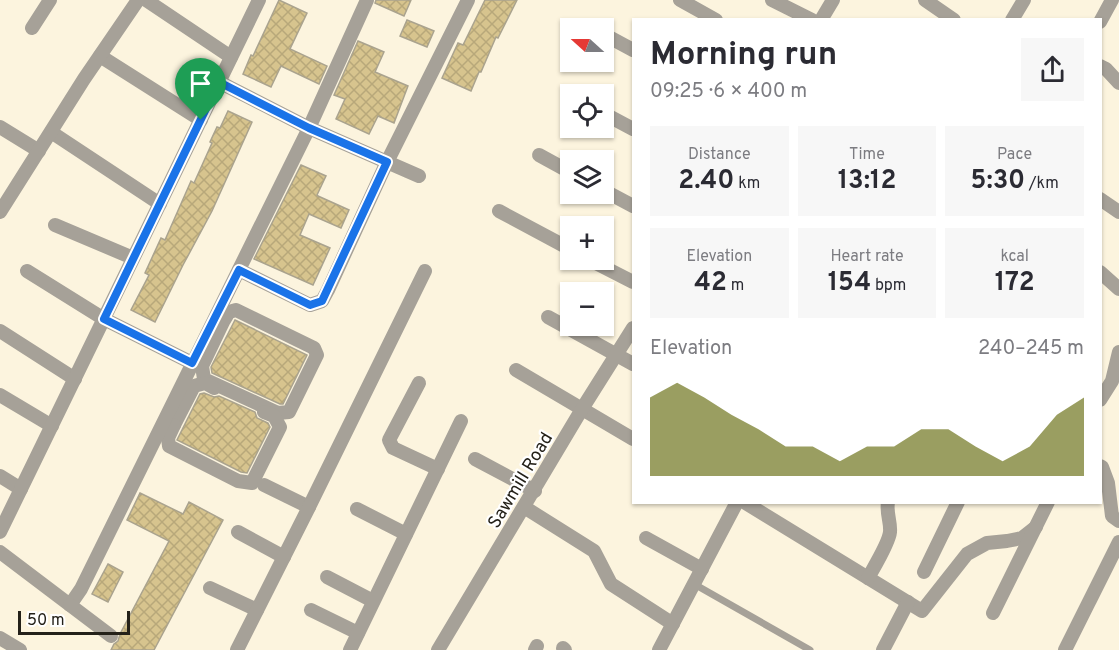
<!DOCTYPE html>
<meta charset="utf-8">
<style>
:root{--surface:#fff;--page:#f7f7f7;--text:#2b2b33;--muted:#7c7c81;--accent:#70761f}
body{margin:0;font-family:Overpass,sans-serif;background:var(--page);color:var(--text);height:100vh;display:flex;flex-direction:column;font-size:22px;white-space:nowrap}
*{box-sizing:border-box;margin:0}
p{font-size:20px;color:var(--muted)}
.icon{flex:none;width:33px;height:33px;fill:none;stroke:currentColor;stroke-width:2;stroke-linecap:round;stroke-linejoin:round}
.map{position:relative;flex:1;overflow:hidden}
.panel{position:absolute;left:632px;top:18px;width:470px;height:486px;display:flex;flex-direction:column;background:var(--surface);border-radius:0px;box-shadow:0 2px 4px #0004}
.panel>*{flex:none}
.needle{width:39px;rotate:291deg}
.fabs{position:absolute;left:560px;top:18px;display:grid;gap:12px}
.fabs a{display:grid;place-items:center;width:54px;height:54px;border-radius:0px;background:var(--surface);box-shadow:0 2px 4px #0004;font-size:30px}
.scale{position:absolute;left:18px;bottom:15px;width:112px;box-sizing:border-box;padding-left:6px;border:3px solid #242119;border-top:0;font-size:16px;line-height:21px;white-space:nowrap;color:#242119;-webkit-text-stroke:4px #fff;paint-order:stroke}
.pin{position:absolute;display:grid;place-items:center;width:51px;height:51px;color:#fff;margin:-62px -26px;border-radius:50% 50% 50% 0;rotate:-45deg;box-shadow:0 0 6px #0007}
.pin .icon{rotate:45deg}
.round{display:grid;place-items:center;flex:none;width:63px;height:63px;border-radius:0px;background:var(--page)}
.head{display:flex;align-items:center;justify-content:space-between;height:102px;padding:0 18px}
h1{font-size:33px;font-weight:700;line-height:45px}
.figures{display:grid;grid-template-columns:repeat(3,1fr);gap:9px;height:102px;padding:6px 18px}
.figures div{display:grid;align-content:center;border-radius:0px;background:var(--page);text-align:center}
.figures b{font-size:26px;font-weight:700}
.figures small{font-size:16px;font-weight:400}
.figures p{font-size:16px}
.chart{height:168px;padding:12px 18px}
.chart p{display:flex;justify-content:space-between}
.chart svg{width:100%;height:108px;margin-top:6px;fill:var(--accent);opacity:.7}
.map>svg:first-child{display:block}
.building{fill:url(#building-cross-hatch);stroke:#aaa38e;stroke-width:1.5}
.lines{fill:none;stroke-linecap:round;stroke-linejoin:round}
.service{stroke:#a6a198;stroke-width:7}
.minor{stroke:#a6a198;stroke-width:14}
.route-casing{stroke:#fff;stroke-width:12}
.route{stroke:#1a73e8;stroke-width:8}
.labels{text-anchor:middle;stroke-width:4.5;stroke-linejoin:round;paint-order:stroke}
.street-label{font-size:18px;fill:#242119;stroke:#fff}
</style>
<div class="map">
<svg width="1119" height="650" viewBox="0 0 1119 650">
<defs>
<pattern id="building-cross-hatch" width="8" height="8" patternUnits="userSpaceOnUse" patternTransform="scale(1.5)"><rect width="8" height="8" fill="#d7c48e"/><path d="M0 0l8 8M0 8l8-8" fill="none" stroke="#b8a87a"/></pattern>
</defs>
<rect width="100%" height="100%" fill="#fcf4de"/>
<g class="building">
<path d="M279,0L307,13L290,49L327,66L319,84L281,66L271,87L243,74L251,55L253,56Z"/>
<path d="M376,0H411L404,16L375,3Z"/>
<path d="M485,0H517L498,38L496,37L481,72H479L471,91L442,78L458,43L463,45Z"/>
<path d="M407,20L434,31L427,47L400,36Z"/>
<path d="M358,41L384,52L375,72L408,86L394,123L378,116L369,134L336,119L345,99L334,95Z"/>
<path d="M228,111L252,122L212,211L183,265L155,322L131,310L149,275L145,273L161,238L165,240L191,181L194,183L212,143L210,142L217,127L220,128Z"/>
<path d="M301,165L326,176L317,195L318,196L349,210L341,228L309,214L300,235L330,248L313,285L254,259Z"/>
<path d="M235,320L307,355L283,404H280L212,373L211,367Z"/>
<path d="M204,393L214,397L219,396L255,412L257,418L268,423L270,427L247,473L241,472L177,440L200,394Z"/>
<path d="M140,493L183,514L189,502L223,520L154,650H111L114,644L118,641L120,634L169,541L127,520Z"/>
<path d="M108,564L123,572L108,602L92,594Z"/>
</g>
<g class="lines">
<path class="service" d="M694,584L810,650"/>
<g class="minor">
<path d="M146,0L231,57"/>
<path d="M680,0L716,20"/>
<path d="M772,0L812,20"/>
<path d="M925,0L954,20"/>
<path d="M821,20L833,0"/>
<path d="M1012,20L1024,0"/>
<path d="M1100,22L1112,0"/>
<path d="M32,28L50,0"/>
<path d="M607,36L633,50"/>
<path d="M100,56L201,120"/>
<path d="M1100,66L1106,69L1119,83"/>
<path d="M219,82L309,128L419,176"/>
<path d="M568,94L570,95"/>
<path d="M603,113L633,129"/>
<path d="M0,127L39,151"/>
<path d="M51,132L160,204"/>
<path d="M539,155L570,172"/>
<path d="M603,190L633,206"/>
<path d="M1100,199L1119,212"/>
<path d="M499,211L570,249"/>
<path d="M0,212L84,79L138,0"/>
<path d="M55,225L133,258"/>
<path d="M590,260L633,282"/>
<path d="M239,270L310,305L322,301L328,290L387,162L468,0"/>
<path d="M27,271L104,319L192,363"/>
<path d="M1100,272L1119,289"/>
<path d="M548,317L633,364"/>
<path d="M217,318L223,322L229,312L236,310L314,348L317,355L289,412L278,413L204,379L202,366L223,322"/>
<path d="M0,331L75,379"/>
<path d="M516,370L633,439"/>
<path d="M419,383L389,440L393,448L438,469"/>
<path d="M0,395L52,426"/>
<path d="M1100,400L1112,381L1119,352"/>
<path d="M165,421L174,425L194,386L205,383L214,388"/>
<path d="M174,425L168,438L169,446L238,481L252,483L280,427L274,416L264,412"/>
<path d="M475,459L535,491"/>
<path d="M1100,466L1102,467L1108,483L1112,516L1119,521"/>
<path d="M0,476L21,489"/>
<path d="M264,485L309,507"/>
<path d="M744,502L922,611L967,554L987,543L1007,541L1022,538L1036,527"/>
<path d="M524,507L594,551L611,584L673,624"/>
<path d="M357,509L406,534"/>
<path d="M0,532L259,0"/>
<path d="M238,532L284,557"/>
<path d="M646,538L702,569"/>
<path d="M0,552L70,605L81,589L309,128L367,0"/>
<path d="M924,572L958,502"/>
<path d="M327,577L373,601"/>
<path d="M868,578C874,567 889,543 890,532C891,522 886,513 888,502"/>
<path d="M210,588L257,610"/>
<path d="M70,605L111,636"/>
<path d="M311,610L358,633"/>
<path d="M993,613L1048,502"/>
<path d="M0,638L20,650"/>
<path d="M563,648L565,650"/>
<path d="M237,650L309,507L425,271"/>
<path d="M350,650L461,421"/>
<path d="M438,650L582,409L633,328"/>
<path d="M535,650L537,646"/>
<path d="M659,650L737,502"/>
<path d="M883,650L908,602"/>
<path d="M1065,650L1119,542"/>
</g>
</g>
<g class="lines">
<g class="route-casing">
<path id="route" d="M219,82L309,128L387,162L322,301L310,305L239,270L192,363L104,319Z"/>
</g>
<use href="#route" class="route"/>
</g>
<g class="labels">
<g class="street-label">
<text transform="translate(520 480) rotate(-59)" y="6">Sawmill Road</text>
</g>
</g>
</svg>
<div class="fabs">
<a><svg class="needle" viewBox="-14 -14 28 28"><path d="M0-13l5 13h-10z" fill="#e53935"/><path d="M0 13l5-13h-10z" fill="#7c7c81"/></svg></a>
<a><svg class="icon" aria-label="locate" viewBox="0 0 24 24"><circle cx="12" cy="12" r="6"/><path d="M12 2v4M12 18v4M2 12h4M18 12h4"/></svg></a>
<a><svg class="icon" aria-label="layers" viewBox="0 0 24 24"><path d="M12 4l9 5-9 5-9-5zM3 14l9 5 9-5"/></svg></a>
<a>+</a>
<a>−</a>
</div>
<div class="scale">50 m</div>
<div class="pin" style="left:201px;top:120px;background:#1e9e55"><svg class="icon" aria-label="arrive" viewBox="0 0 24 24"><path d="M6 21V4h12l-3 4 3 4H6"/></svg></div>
<section class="panel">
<div class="head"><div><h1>Morning run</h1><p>09:25 · 6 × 400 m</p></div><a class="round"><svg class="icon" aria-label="share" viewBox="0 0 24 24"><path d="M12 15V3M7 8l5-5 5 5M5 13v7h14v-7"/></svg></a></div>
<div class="figures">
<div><p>Distance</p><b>2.40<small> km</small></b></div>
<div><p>Time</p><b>13:12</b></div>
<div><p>Pace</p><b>5:30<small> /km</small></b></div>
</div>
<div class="figures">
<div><p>Elevation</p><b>42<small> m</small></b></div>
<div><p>Heart rate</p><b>154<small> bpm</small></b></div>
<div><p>kcal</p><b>172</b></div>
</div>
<div class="chart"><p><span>Elevation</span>240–245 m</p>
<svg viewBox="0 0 160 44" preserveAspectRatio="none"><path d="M0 44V12L10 6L20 12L30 19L40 25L50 32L60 32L70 38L80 32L90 32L100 25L110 25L120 32L130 38L140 32L150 19L160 12V44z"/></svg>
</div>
</section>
</div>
